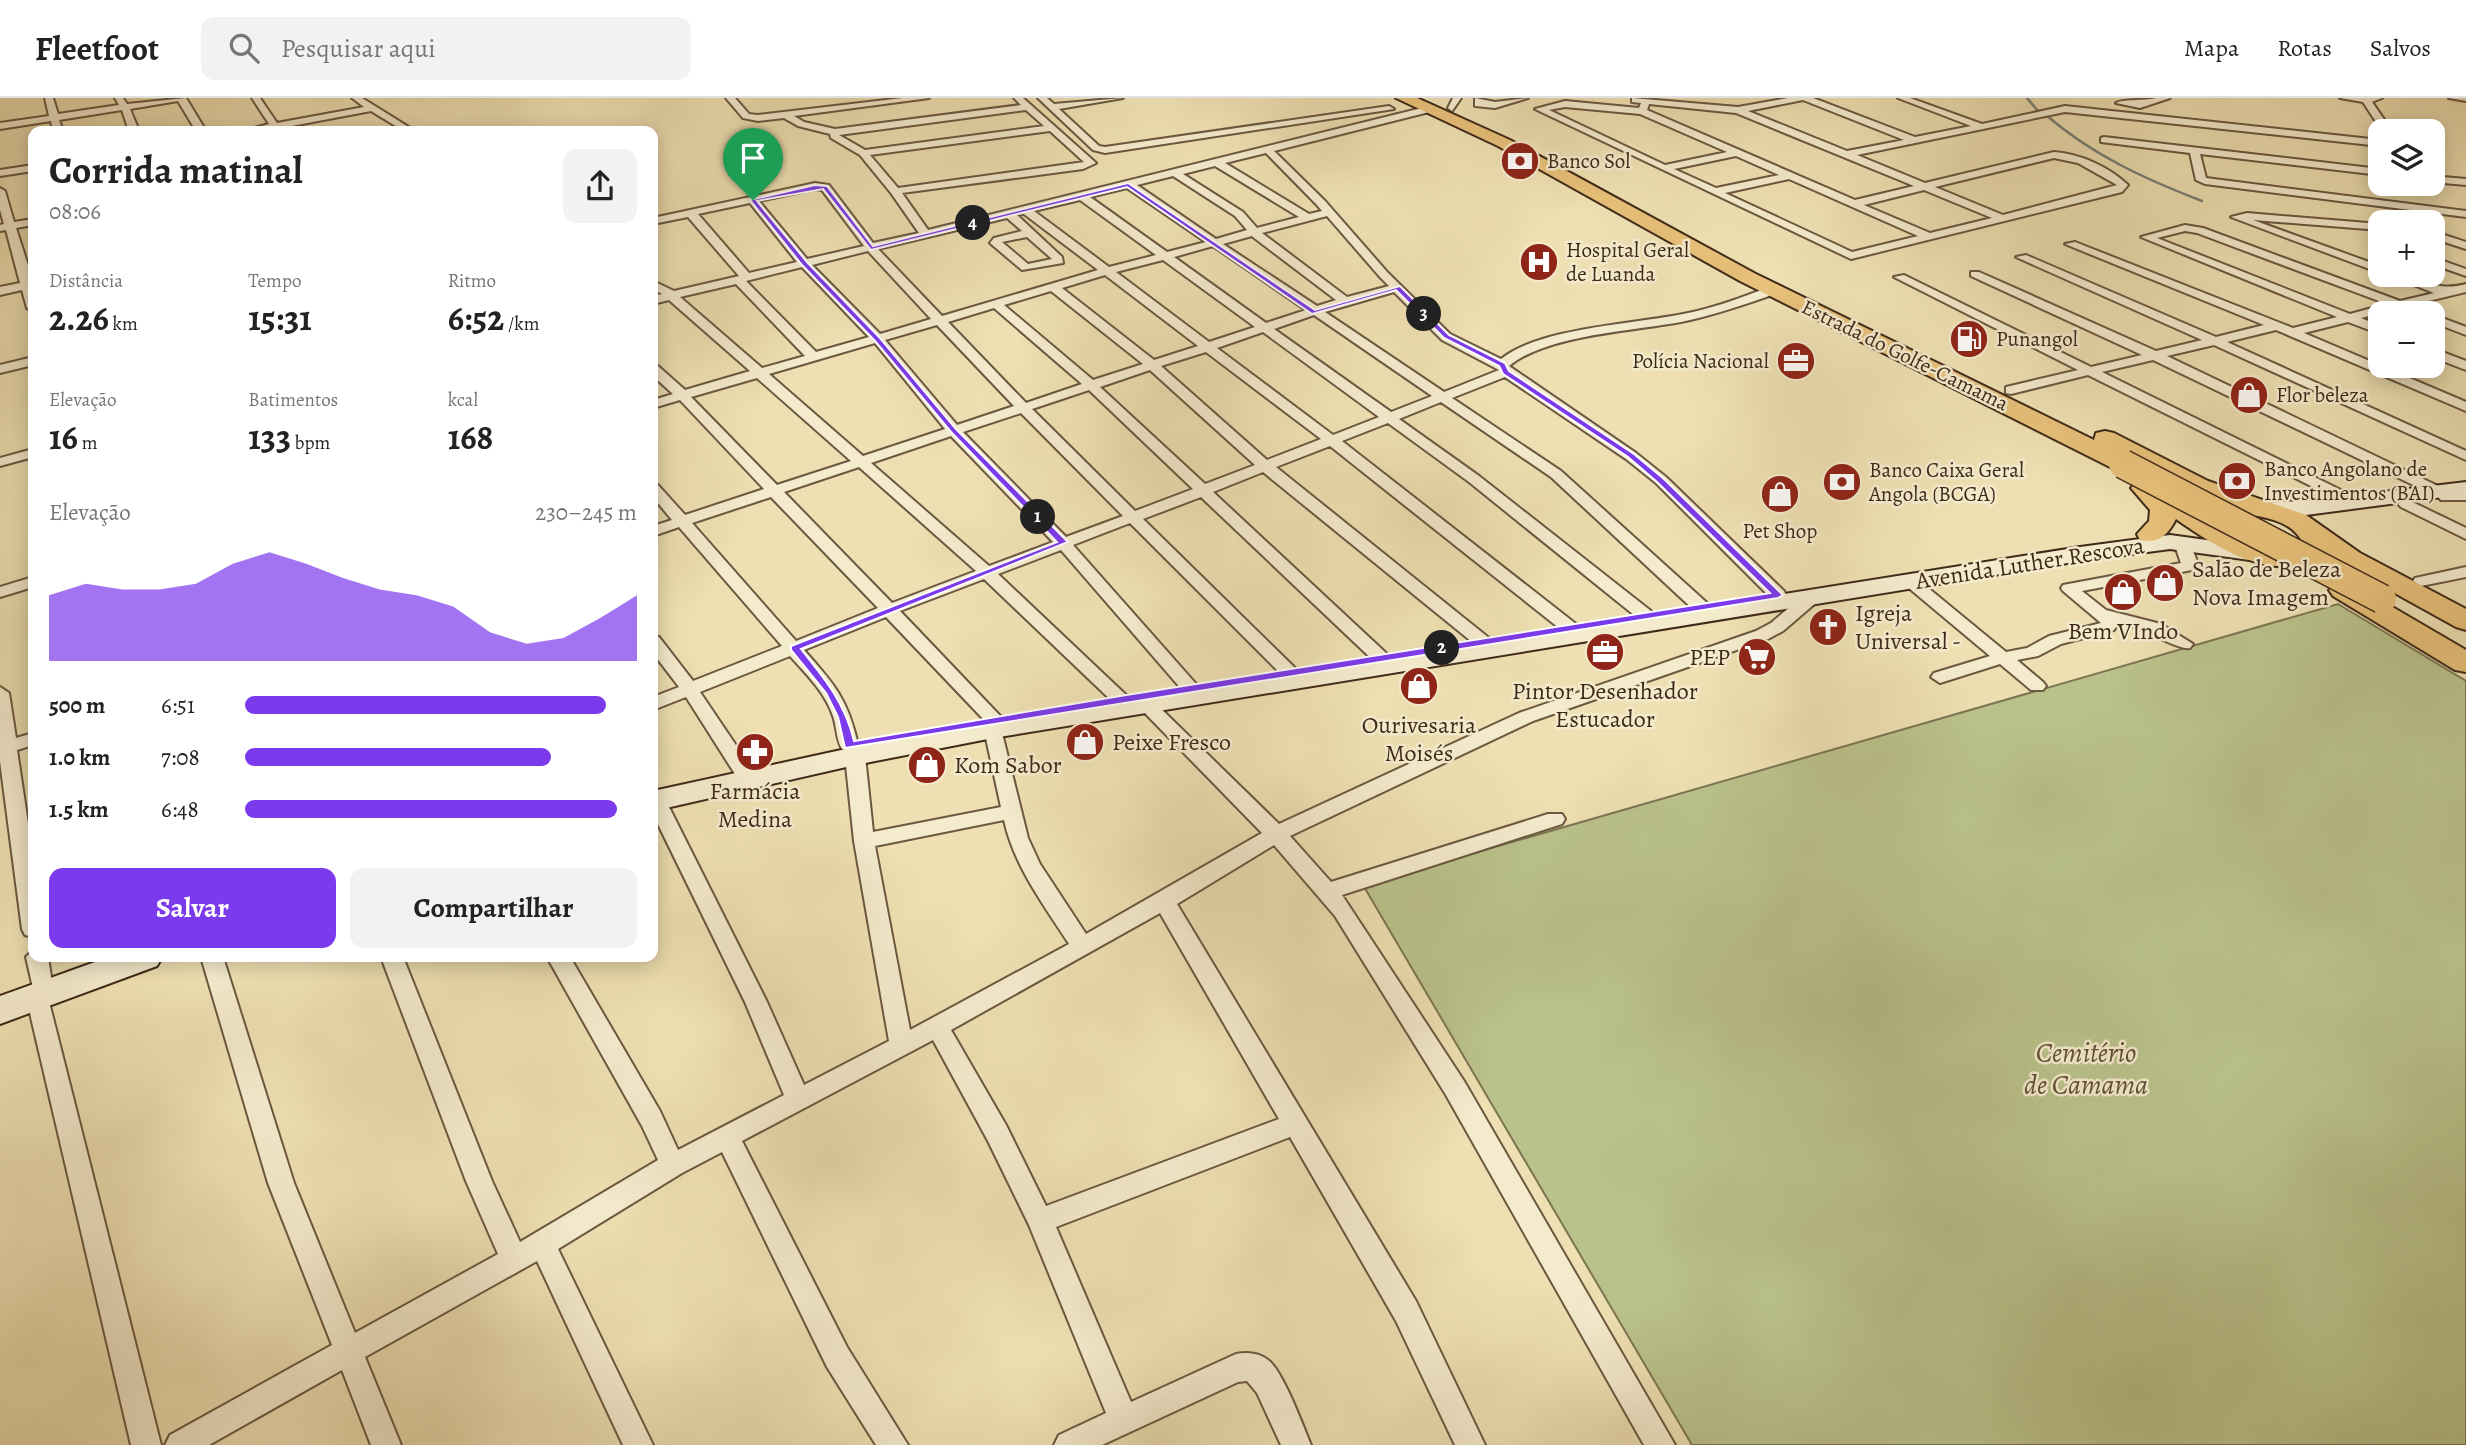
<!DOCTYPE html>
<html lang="pt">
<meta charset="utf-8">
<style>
:root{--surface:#fff;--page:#f2f2f2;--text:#222;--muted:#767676;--line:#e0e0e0;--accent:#7c3aed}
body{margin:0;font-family:Alegreya,serif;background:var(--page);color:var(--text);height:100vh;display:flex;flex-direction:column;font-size:26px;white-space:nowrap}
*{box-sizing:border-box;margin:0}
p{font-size:23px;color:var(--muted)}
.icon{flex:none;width:38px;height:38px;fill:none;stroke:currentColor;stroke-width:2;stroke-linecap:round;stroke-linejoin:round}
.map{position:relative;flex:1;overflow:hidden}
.side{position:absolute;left:28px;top:28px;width:630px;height:836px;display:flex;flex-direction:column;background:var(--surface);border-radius:14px;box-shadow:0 4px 18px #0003}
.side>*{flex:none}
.buttons{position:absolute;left:2368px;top:21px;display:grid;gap:14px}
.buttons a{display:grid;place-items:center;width:77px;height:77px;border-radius:14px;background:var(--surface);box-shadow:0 4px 18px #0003;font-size:35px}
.pin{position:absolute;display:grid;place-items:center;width:60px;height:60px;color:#fff;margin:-72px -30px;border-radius:50% 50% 50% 0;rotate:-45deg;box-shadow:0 0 7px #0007}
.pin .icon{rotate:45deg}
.km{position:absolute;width:35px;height:35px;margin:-18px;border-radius:50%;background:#222;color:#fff;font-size:19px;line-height:35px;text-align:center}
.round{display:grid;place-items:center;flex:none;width:74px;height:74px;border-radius:14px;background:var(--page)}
.head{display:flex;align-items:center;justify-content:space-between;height:119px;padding:0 21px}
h1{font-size:38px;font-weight:600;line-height:52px}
.figures{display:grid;grid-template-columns:repeat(3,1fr);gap:10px;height:119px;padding:7px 21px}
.figures div{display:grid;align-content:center}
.figures b{font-size:35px;font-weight:600}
.figures small{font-size:19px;font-weight:400}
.figures p{font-size:19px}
.chart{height:196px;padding:14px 21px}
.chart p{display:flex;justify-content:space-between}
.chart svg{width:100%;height:126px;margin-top:7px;fill:var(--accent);opacity:.7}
.cta{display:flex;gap:14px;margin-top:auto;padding:14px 21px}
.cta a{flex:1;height:80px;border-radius:14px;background:var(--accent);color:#fff;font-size:28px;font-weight:600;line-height:80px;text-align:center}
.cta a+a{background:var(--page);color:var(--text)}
ul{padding:0 21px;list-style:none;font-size:23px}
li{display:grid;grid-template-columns:112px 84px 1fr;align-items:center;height:52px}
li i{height:18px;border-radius:9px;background:var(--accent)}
header{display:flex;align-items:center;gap:42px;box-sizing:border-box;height:98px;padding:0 35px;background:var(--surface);border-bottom:2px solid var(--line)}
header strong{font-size:33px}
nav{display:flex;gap:38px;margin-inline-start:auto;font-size:24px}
.search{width:490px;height:63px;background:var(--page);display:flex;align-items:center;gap:18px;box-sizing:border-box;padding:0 24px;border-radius:14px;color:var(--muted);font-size:26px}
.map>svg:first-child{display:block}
.green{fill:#bac28b;stroke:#7c7652;stroke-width:2}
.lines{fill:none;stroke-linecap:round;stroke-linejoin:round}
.stream{stroke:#798079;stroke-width:2.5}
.minor-casing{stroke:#6b5840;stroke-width:4}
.secondary-casing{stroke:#3f2a1a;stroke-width:4}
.trunk-casing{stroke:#3f2a1a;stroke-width:4}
.minor{fill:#f4ebcd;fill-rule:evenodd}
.secondary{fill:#f4ebcd;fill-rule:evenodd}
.trunk{fill:#e7c079;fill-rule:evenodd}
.trunk-bridge-casing{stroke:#3f2a1a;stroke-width:31;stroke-linecap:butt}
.trunk-bridge{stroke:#e7c079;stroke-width:28}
.route{fill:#7c3aed;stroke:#fff;stroke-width:2;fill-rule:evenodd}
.labels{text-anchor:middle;stroke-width:5;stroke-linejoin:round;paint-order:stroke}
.far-poi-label{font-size:21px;fill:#3f2a1a;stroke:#f4ebcd;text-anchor:start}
.far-street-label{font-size:21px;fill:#3f2a1a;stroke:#f4ebcd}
.street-label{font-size:24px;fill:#3f2a1a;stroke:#f4ebcd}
.poi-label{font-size:24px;fill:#3f2a1a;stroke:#f4ebcd;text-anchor:start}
.near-park-label{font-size:28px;font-style:italic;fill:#5e5036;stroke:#f4ebcd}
</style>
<header>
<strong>Fleetfoot</strong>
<div class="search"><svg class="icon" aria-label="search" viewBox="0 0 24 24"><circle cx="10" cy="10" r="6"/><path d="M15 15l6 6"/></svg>Pesquisar aqui</div>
<nav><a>Mapa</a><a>Rotas</a><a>Salvos</a></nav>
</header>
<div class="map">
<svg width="2466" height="1347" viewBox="0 0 2466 1347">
<rect width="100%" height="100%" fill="#eee0b2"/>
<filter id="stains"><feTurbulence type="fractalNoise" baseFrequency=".00286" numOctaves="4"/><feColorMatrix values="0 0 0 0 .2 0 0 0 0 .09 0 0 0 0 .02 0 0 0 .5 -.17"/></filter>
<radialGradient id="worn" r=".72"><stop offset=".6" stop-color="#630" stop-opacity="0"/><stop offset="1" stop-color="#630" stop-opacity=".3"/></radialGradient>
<path class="green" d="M2338,506L2466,583V1347H1692L1363,787Z"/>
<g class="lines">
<g class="stream">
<path d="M2027,0L2038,13"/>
<path d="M2046,17C2092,57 2145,81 2202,103"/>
</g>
<g class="minor-casing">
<g id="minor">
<path d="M45,0H53L58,16L119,7L115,0H123L127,6L186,0L206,33H196L178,3L130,11L139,33H129L122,12L59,22L63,33H53L51,23L0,31V25L49,18Z"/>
<path d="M252,0H260L277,25L364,9L352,0H362L415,33H404L371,13L281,30L283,33H243L269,26Z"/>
<path d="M726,0H735L749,16L758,17L903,0H929L794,18L804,24L835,31L1021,7L1014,0H1023L1096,65L1083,71L902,95L928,132L1430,8L1433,9V13L1274,53L1325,103L1388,175L1450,236L1501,261C1539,230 1634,226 1683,216C1710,211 1735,202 1761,192H1769V198C1740,208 1711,218 1681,224C1633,233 1546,237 1509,268L1636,355L1666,379L1784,493L1786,497L1784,501H1772L1656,385L1626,361L1505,279L1452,300L1561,373L1707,505L1709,509L1707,513H1695L1551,379L1441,304L1399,321L1479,378L1651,513L1653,517L1651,521H1639L1469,384L1388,325L1342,343L1576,526L1579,530L1576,534H1564L1330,348L1276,369L1489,540L1492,544L1489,548H1477L1263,374L1213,394L1387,556L1390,560L1387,564H1375L1201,399L1143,421L1295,570L1298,574L1295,578H1283L1130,425L1073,447L1196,586L1199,590L1196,594H1184L1061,452L998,476L1126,597L1129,601L1126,605H1114L984,481L900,513L1004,622L1000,627L1028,740L1040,766L1086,836L1262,735L1140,610L1137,606L1140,602H1152L1279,726L1519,615L1756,533L1771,525L1806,495H1818L1820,499L1818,503L1783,533L1768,541L1533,623L1290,738L1331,784L1548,716H1562L1565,721L1562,726L1342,797L1464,983L1675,1347H1644L1446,997L1335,818L1274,747L1177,806L1416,1203L1485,1347H1455L1396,1223L1290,1039L1056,1129L1131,1304L1236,1256C1247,1254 1259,1255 1268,1262C1283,1273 1303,1328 1311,1347H1281L1257,1295L1247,1283L1238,1284L1102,1347H1054L1059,1337L1106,1315L1029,1127L988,1043L933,942L742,1043L847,1249L908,1347H876L827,1269L722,1054L682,1075L558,1151L653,1347H623L537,1163L365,1259L401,1347H371L342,1272L209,1347H165L170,1337L332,1247L268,1085L201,859H223L294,1085L355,1235L498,1156L466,1083L381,859H403L492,1083L520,1144L658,1062L642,1028L547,859H570L660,1013L678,1052L784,997L745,904L653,716V697L663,698L666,703L767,904L804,987L889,943L854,743L845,658L849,653L842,651C836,641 837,629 833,618C825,594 806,576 790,558L700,594L752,671L749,676H735L686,599L653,612V599L679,589L653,555V538L659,539L693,583L782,548L679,429L653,438V428L672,422L653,399V386L658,387L685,417L764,391L680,302L653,310V302L673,296L653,278V267L658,268L685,292L750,273L669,202L653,206V198L662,196L653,191V183L674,193L739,178L688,119L653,126V120L815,85L829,87L873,145L919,135L891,95L860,57L831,40L830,36L798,28L784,20L758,23L743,20ZM1026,12L1044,28L865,52L839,37ZM1050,33L1084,64L898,90L870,57ZM1266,55L1317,107L1322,113L1309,116L1225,65ZM1215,68L1299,119L1257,130L1243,114L1183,76ZM1173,78L1235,118L1247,132L1216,141L1137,87ZM1127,90L1206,144L1167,154L1090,99ZM815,91L822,92L864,148L807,161L759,103ZM1080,102L1156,157L1109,169L1034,113ZM750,105L797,164L749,175L698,116ZM1024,116L1098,172L942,218L878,151L1007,120L1022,133L994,140L990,145L1022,172L1063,165L1062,159L1017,117ZM1327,118L1380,179L1389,188L1347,199L1262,135ZM1252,138L1253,139L1336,202L1317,208L1223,146ZM1027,139L1052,161L1028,166L1002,144ZM1213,148L1306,212L1266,225L1174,159ZM868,153L931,221L880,236L812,167ZM1163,162L1255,229L1209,244L1116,174ZM802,169L869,239L816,254L746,183ZM1105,177L1198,248L1154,262L1062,190ZM736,186L805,258L762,270L680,199ZM1051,193L1143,266L1093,282L1004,207ZM1394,194L1442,242L1499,272L1444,294L1325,214ZM994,210L1082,286L1026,305L948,224ZM1314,217L1432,298L1391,314L1274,231ZM937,227L1014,308L957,327L885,242ZM1263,234L1379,319L1333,337L1217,250ZM875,245L945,331L863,358L769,276ZM1206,254L1321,341L1267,362L1161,268ZM1150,272L1255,367L1205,386L1100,289ZM757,280L851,363L777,387L691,299ZM1089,292L1193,391L1135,413L1032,311ZM1021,315L1123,418L1066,439L963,334ZM951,338L1053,444L989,468L871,365ZM859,369L976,473L892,505L784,394ZM771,399L878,510L796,543L692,425ZM886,519L988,626L984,631L1001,709L873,734L865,658L862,653L855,652L858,647C848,601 834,586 804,552ZM1004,722C1014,768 1044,807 1069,846L910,932L875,748ZM1160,815L1279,1021L1046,1108L1006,1027L951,932Z"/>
<path d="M1038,0H1047L1054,6L1123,0L1059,11L1099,48L1105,49L1389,8L1394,11L1105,55L1093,52Z"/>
<path d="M1453,0H1461L1452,13L1448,10Z"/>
<path d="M1475,0L1495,4L1528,0L1495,10L1475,8Z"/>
<path d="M1632,0L1738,9L1788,0H1813L1915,39L1971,28L1898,0H1910L1982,26L2065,8L2380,42V48L2065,14L1857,57L1925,85L2054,54C2081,56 2109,69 2128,87L2122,94L1851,161L1535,11L1565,3L1639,10L1641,5L1632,4ZM1803,2L1904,42L1847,53L1748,13ZM1649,6L1736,15L1914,88L1855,102L1647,12ZM1565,9L1640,16L1727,54L1665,67L1549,12ZM1736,58L1779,77L1716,90L1674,71ZM2054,60L2078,65L2117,87L2003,117L1935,89ZM1789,81L1918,138L1852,154L1725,95ZM1924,92L1992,120L1930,135L1864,107Z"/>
<path d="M2156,0H2170L2140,10L2116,5C2122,1 2144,3 2156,0Z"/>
<path d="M2340,0H2382L2372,4L2392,33H2382L2363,4Z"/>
<path d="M2449,0H2466V3Z"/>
<path d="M2104,39L2380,71V77L2200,56L2206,80L2466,113V119L2205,86L2196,82L2190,55L2101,44V40Z"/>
<path d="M33,67V73L0,78V72Z"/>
<path d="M2432,78L2466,81V87L2432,84Z"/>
<path d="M0,90L5,93L14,124L33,121V127L16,130L33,183V214L27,210L22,192L0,197V189L20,185L6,132L0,133V127L4,126L0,112Z"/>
<path d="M2247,115L2380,126V132L2253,122L2380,168V175L2231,119Z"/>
<path d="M2185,127L2203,130L2400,203L2434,195L2388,177C2421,177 2433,195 2466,186V194L2412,207L2427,215H2410L2398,211L2361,220L2380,228V236L2348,224L2304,235L2466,304V313L2276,232L2227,244L2466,353V362L2214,247L2167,258L2440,389L2442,392L2440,395H2430L2153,262L2102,274L2359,401L2362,404L2359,407H2349L2088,277L2011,296L2006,295V289L2078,272L1894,179L1904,177L2091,269L2142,257L1971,178V174H1979L2156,253L2202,242L2016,159L2026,157L2216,239L2264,227L2065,146L2075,144L2293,230L2337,219L2141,139ZM2185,133L2197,135L2387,206L2350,216L2157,140Z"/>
<path d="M2432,133L2466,144V151L2432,140Z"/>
<path d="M2432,159L2466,171V178L2432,166Z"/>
<path d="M2432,216L2466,229V237L2432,224Z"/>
<path d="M2432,250L2466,263V272L2432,259Z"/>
<path d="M33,259V267L0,275V267Z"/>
<path d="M33,351V359L0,368V360Z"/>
<path d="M2446,394H2466V402H2441L2438,399L2441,396Z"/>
<path d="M2406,401L2466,430V441L2401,409L2398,406L2401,403Z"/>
<path d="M2182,440L2190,445L2198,466L2192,472L2082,493L2106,512L2161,526L2193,546L2190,550C2179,553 2137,527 2119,524L2114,532L2061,546L2038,558L2017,562L2043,584L2046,588L2043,592H2031L2000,566L1940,585L1931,579L1934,575L1990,558L1904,486L1902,483L1904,480H1916L2006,554L2027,550L2049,538L2101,525L2063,493L2061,490L2063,487L2181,465L2174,445Z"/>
<path d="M2466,469V479L2421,488L2413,483L2415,480Z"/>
<path d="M33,479V489L0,499V489Z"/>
<path d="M0,589L9,595L16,640L33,635V647L17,652L33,759V839L25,837L22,831L0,663Z"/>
<path d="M33,852V859H48L52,885L46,892L161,1347H131L26,898L33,890L26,859Z"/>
</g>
</g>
<g class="secondary-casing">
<g id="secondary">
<path d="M2466,384V396L2306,417L2251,415L2248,410L2251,405L2306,403Z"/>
<path d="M2170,437L2250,448L2258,450L2262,455L2258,460L2250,462L2170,451L2080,463L993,640L855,667L653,713V693L855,649L993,622L2080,449Z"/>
<path d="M109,859H162L157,868L0,926V898Z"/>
</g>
</g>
<g class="trunk-casing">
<g id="trunk">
<path d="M1396,0H1417L1510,42L1754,175L2094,342L2096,335L2105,333L2114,335L2208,383L2306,417L2360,455L2466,511V532L2456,529L2326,457L2312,460L2308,466C2260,478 2213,447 2176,421C2168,437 2159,446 2140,442L2137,436L2149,423L2150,412L2131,390L2135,385L2144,382L2159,388L2247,442L2276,451L2302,453L2304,448C2293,418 2255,419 2229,413C2224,406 2150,373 2135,365L2132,371L2123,374L2114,371L1740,183L1498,48Z"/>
<path d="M2343,483L2353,486L2466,552V574L2455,572L2333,498L2329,492L2333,486Z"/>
</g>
</g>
<use href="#minor" class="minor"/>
<use href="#secondary" class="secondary"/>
<use href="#trunk" class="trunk"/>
<g class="trunk-bridge-casing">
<path id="trunk-bridge" d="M2123,366L2382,501"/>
</g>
<use href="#trunk-bridge" class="trunk-bridge"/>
</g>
<path class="route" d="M1128,85L1315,212L1400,188L1449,237L1505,265L1509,273L1634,356L1664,381L1783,497L1778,500L845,650L838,619L826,595L791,552V548L1057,444L951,334L875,243L802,167L750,102L815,87L827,88L873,148ZM1127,89L1312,216L1396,192L1444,240L1499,268L1503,276L1628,359L1657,384L1770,495L1120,598L854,643C845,605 825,581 801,551L1068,444L956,331L880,240L807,164L757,103L823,91L871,152Z"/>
<defs>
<g id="bank-disc" transform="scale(2.0125)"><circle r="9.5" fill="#8f2418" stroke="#f4ebcd"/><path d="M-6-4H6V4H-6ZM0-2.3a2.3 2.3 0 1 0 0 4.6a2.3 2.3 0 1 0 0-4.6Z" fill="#fff"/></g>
<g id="hospital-disc" transform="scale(2.0125)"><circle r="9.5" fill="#8f2418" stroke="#f4ebcd"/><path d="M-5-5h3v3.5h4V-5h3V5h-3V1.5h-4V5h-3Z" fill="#fff"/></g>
<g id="fuel-disc" transform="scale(2.0125)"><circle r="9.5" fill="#8f2418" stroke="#f4ebcd"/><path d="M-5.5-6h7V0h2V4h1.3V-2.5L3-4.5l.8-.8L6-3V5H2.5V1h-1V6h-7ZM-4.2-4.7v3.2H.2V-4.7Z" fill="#fff"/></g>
<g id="office-disc" transform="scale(2.0125)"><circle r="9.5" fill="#8f2418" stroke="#f4ebcd"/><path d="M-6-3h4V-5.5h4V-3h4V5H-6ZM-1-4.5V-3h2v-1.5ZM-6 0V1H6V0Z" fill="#fff"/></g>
<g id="shop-disc" transform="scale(2.0125)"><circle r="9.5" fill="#8f2418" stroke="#f4ebcd"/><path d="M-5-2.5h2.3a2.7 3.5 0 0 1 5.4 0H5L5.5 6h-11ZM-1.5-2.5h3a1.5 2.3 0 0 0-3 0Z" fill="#fff"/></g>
<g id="church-disc" transform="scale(2.0125)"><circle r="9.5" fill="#8f2418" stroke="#f4ebcd"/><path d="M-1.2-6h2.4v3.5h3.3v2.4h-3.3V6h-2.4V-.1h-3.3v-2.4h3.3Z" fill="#fff"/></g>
<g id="supermarket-disc" transform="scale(2.0125)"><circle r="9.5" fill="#8f2418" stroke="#f4ebcd"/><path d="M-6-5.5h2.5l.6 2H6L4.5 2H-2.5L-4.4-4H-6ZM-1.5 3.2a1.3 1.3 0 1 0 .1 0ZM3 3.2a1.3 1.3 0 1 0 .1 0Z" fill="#fff"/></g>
<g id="pharmacy-disc" transform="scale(2.0125)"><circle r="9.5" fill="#8f2418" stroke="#f4ebcd"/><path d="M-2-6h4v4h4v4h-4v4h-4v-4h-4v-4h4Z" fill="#fff"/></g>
</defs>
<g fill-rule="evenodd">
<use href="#bank-disc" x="1520" y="63"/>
<use href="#hospital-disc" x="1539" y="164"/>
<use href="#fuel-disc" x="1969" y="241"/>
<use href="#office-disc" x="1796" y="263"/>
<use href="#shop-disc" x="2249" y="297"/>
<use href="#bank-disc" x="2237" y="383"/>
<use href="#bank-disc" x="1842" y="384"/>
<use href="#shop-disc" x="1780" y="396"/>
<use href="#shop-disc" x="2165" y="485"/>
<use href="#shop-disc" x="2123" y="494"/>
<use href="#church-disc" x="1828" y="529"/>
<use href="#office-disc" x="1605" y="554"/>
<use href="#supermarket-disc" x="1757" y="559"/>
<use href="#shop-disc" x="1419" y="588"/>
<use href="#shop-disc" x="1085" y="644"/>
<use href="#pharmacy-disc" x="755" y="654"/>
<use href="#shop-disc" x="927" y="667"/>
</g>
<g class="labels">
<g class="far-poi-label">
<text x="1547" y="70">Banco Sol</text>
<text x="1566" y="159">Hospital Geral<tspan x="1566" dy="24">de Luanda</tspan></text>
<text x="1996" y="248">Punangol</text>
<text x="1769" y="270" text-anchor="end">Polícia Nacional</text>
<text x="2276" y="304">Flor beleza</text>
<text x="2264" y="378">Banco Angolano de<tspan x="2264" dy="24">Investimentos (BAI)</tspan></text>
<text x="1869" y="379">Banco Caixa Geral<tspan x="1869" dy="24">Angola (BCGA)</tspan></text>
<text x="1780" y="440" text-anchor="middle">Pet Shop</text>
</g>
<g class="far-street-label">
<text transform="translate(1905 257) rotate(26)" y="7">Estrada do Golfe-Camama</text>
</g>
<g class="street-label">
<text transform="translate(2030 465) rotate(-9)" y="8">Avenida Luther Rescova</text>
</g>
<g class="poi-label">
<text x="2192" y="479">Salão de Beleza<tspan x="2192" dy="28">Nova Imagem</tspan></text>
<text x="1855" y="523">Igreja<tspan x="1855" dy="28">Universal -</tspan></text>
<text x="2123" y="541" text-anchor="middle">Bem VIndo</text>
<text x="1730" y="567" text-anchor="end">PEP</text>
<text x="1605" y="601" text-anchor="middle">Pintor Desenhador<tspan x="1605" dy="28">Estucador</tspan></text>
<text x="1419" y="635" text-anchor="middle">Ourivesaria<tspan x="1419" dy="28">Moisés</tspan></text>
<text x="1112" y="652">Peixe Fresco</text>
<text x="954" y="675">Kom Sabor</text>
<text x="755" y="701" text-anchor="middle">Farmácia<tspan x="755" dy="28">Medina</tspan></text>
</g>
<g class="near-park-label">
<text x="2086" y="964">Cemitério<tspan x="2086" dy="32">de Camama</tspan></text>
</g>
</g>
<rect width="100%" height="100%" filter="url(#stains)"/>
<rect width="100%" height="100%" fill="url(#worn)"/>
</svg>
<div class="buttons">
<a><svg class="icon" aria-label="layers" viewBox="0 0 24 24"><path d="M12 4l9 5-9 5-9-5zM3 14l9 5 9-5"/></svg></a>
<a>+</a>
<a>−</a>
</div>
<div class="pin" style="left:753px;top:102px;background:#1e9e55"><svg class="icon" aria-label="arrive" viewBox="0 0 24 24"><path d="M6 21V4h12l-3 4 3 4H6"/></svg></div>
<b class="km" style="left:1038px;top:419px">1</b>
<b class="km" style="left:1442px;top:550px">2</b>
<b class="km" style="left:1424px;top:216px">3</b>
<b class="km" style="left:973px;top:125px">4</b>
<section class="side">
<div class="head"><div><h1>Corrida matinal</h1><p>08:06</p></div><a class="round"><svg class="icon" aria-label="share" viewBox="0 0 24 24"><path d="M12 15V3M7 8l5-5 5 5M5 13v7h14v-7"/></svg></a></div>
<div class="figures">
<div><p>Distância</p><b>2.26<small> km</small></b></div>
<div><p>Tempo</p><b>15:31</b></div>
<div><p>Ritmo</p><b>6:52<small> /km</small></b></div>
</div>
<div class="figures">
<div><p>Elevação</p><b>16<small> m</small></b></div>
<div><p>Batimentos</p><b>133<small> bpm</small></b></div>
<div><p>kcal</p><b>168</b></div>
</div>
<div class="chart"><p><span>Elevação</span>230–245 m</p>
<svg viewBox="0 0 160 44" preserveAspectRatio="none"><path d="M0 44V21L10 17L20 19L30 19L40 17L50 10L60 6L70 10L80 15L90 19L100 21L110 25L120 34L130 38L140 36L150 29L160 21V44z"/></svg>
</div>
<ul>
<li><b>500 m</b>6:51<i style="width:92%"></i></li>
<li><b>1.0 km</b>7:08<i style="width:78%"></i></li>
<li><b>1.5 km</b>6:48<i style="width:95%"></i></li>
</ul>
<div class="cta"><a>Salvar</a><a>Compartilhar</a></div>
</section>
</div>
